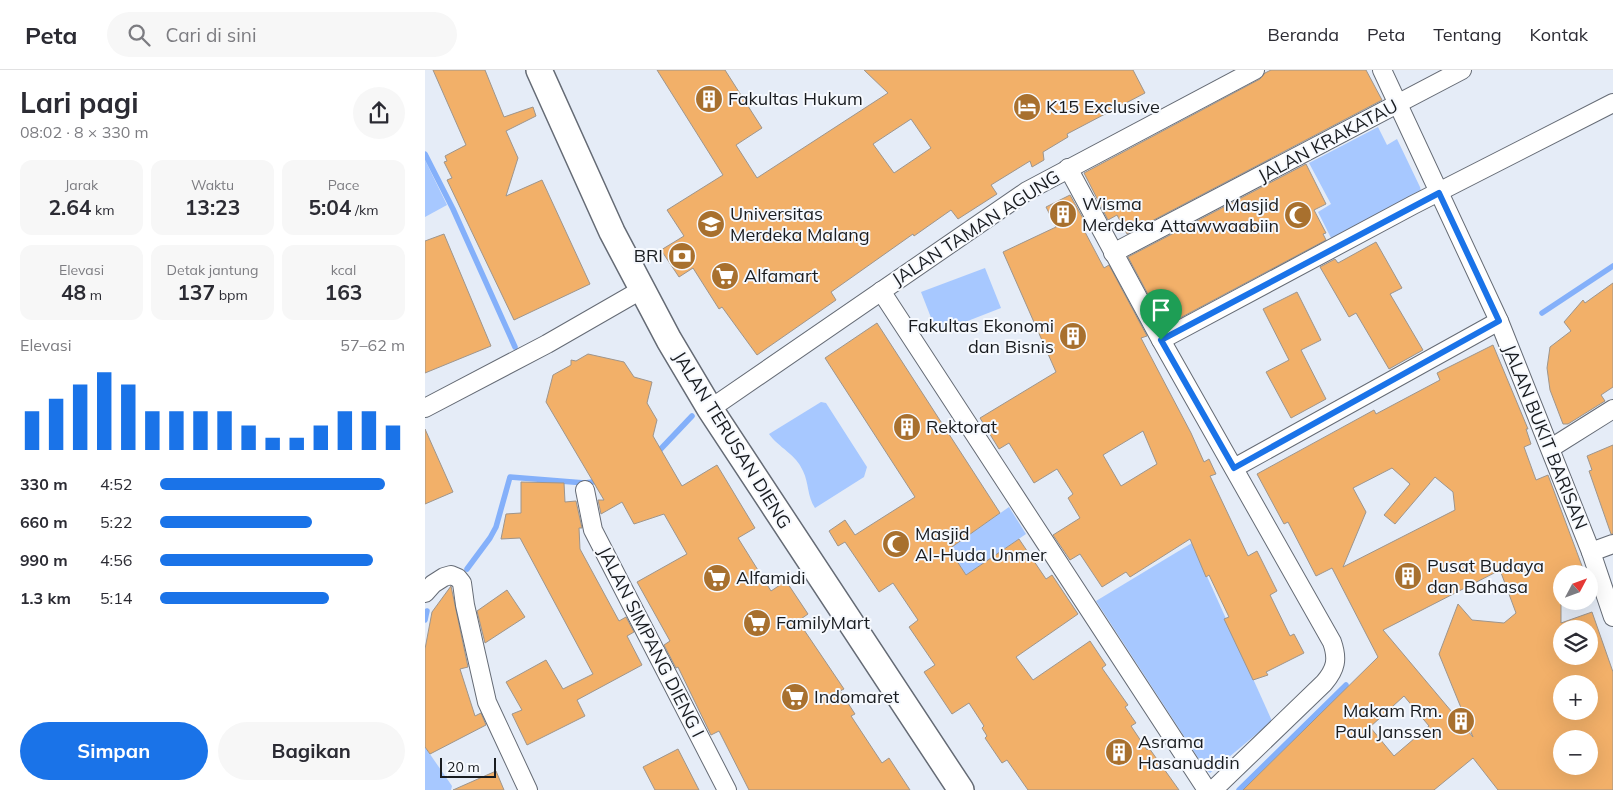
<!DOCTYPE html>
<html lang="id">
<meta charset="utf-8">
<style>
:root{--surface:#fff;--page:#f7f7f7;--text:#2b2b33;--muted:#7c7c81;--line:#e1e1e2;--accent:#1a73e8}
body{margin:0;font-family:Mulish,sans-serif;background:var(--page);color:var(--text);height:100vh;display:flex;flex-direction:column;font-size:19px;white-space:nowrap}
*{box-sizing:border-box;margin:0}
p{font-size:16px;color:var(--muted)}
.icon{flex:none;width:28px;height:28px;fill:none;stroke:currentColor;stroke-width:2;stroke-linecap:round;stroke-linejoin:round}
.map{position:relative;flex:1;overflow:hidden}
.drawer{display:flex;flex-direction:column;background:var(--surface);width:425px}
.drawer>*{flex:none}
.needle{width:32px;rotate:49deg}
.controls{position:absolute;left:1128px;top:495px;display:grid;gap:10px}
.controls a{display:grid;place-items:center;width:45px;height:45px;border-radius:50%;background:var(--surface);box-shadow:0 5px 20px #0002;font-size:25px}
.scale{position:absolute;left:15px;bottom:12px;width:56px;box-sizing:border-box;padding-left:5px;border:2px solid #191c20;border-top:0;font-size:14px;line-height:18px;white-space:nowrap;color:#191c20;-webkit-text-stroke:4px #f6f9fe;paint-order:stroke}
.pin{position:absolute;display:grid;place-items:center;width:42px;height:42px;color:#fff;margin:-51px -21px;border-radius:50% 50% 50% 0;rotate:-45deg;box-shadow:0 0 5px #0007}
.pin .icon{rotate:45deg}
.round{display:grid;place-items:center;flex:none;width:52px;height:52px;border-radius:26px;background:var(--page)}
.headline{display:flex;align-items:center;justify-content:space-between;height:85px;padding:0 20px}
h1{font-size:28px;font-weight:700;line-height:38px}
.figures{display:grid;grid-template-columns:repeat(3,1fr);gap:8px;height:85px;padding:5px 20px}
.figures div{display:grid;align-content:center;border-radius:12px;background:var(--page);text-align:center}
.figures b{font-size:21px;font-weight:700}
.figures small{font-size:14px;font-weight:400}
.figures p{font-size:14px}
.chart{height:140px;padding:10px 20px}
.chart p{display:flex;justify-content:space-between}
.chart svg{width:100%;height:90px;margin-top:5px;stroke:var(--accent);stroke-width:6}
.primary-button{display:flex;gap:10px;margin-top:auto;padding:10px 20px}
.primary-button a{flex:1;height:58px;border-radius:30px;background:var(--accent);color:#fff;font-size:20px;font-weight:700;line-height:58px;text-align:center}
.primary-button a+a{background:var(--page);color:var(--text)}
ul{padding:0 20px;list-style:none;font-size:16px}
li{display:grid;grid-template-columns:80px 60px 1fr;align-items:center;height:38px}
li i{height:12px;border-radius:6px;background:var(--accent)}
header{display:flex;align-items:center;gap:30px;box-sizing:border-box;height:70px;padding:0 25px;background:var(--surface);border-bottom:1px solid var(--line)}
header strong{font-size:24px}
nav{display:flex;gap:28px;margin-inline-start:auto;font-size:18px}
.search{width:350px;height:45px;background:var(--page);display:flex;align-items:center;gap:12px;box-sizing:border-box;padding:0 18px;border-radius:28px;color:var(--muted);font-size:19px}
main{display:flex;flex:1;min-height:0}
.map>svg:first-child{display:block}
.green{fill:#a7c8ff}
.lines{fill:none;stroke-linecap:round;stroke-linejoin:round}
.stream{stroke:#84b0fa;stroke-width:5.5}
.building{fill:#f2b069;stroke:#9e958c;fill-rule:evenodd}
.street-casing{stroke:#656b75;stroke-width:20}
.secondary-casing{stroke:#656b75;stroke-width:28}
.street{stroke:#fff;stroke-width:18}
.secondary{stroke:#fff;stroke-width:25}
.route-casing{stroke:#fff;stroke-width:10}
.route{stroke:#1a73e8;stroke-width:6}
.labels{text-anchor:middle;stroke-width:4;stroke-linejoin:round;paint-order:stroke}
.poi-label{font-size:18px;fill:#191c20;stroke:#f6f9fe;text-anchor:start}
.street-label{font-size:18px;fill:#191c20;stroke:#f6f9fe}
</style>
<header>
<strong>Peta</strong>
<div class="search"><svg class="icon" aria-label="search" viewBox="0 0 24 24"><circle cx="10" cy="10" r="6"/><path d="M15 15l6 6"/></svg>Cari di sini</div>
<nav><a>Beranda</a><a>Peta</a><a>Tentang</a><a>Kontak</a></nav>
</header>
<main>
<section class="drawer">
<div class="headline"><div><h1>Lari pagi</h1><p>08:02 · 8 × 330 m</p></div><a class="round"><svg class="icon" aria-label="share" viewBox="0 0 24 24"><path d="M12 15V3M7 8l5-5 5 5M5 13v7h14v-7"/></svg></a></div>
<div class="figures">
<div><p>Jarak</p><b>2.64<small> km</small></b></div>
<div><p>Waktu</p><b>13:23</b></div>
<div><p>Pace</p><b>5:04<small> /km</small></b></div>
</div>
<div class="figures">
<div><p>Elevasi</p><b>48<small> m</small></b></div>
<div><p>Detak jantung</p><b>137<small> bpm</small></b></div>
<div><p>kcal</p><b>163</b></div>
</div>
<div class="chart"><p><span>Elevasi</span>57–62 m</p>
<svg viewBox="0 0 160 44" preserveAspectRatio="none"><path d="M5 44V25M15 44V19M25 44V12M35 44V6M45 44V12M55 44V25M65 44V25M75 44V25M85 44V25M95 44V32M105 44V38M115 44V38M125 44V32M135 44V25M145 44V25M155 44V32"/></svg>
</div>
<ul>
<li><b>330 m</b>4:52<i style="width:92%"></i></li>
<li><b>660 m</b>5:22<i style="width:62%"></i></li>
<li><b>990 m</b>4:56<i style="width:87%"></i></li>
<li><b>1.3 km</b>5:14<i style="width:69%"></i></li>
</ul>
<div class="primary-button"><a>Simpan</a><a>Bagikan</a></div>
</section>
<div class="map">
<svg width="1188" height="720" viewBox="0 0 1188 720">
<rect width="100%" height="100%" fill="#e5ecf7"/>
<g class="green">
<path d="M953,57L962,75L972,69L995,117L996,121L907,170L893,142L906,134L884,93Z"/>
<path d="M0,90L22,135L0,147Z"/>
<path d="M560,198L576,238L512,263L496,222Z"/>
<path d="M396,332L401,333L442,397L439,407L390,438C382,426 384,413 378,401C371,384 354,378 344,364Z"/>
<path d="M584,437L601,464L541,505L524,479Z"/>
<path d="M767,473L847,651L785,703L781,700L671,531Z"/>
<path d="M0,677L27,716L26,720H0Z"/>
</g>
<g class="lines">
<g class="stream">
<path d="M0,84L28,139L90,277"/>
<path d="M1117,243L1188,196"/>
<path d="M231,384L267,346"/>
<path d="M42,499L65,468L71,457L85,407L160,413L174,411"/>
<path d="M0,550L2,541"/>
<path d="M814,720L921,615"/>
</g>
</g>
<g class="building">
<path d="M8,0H60L79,47L108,37L111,46L81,61L93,88L81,126L117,110L165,214L89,250L22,110L27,108L19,92L22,91L20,86L41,75Z"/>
<path d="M232,0H300L337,58L311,75L332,108L463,23L439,0H708L720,23L642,64L643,67L618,82L619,90L607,97L605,91L566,115L572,124L533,149L526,140L489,166L488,164L406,222L411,230L332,285L297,237L294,239L268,198L254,207L236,180L259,166L242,140L298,105ZM486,49L506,78L469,103L448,74Z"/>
<path d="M846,0H941L957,30L702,164L692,145L683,150L659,103L835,9L840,3Z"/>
<path d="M881,94L901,134L889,140L901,163L898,164L901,170L740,256L703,187Z"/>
<path d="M645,125L664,159L660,162L679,198L684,195L722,266L716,268L766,363L779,392L784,389L791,404L785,406L823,486L832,481L852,521L845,525L865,566L869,564L879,583L841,602L843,605L828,610L799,549L804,547L784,505L781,507L765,469L705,507L701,502L677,517L655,484L645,490L628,465L655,448L643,428L648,424L632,399L609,413L584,373L574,379L555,348L631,302L578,182L631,157L621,137ZM718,361L732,394L696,416L678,385Z"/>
<path d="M19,164L66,276L0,303V171Z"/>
<path d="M951,172L977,218L965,224L998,280L964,299L931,243L924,247L895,197L910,189L913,193Z"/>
<path d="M1188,213V317L1176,325L1180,331L1143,354H1138L1125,320L1122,298L1125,277L1146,261L1139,252L1158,230L1160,233Z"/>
<path d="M872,222L896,270L876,280L901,329L866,348L841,302L864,290L838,239Z"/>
<path d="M452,253L575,443L524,479L541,505L594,469L621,509L627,505L653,544L591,587L608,610L665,571L681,595L677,598L703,635L700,637L711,653L706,656L722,680L724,678L754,720H603L582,690L577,693L560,668L562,666L557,658L559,656L544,633L527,644L499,602L510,595L484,557L493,550L468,513L454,522L420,472L413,476L404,461L420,450L430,465L490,427L400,288Z"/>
<path d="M1068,275L1103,359H1101L1106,374L1099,377L1111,410L1123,405L1160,504H1136V553L1167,542L1188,602V720H1073L1048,688L1009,720H818L953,587L907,498L891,506L863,452L859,454L832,404L949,340L951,344L1015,310L1012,303ZM967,398L985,414L959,445L970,454L1010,407L1028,422L1030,440L918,497L941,442L928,418ZM1075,500L1091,543L1079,553L1047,550L1033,534L1014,584L1048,667L958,560ZM1136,559H1164V586H1136ZM1136,614H1164V641H1136ZM979,626L1004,656L969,686L945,657ZM1136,669H1164V696H1136Z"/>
<path d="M163,284L199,292L209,307L227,312L222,333L232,350L228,366L257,416L292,395L330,458L313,468L346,521L361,511L383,544L373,551L419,619L415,621L430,644L426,646L457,693L464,688L485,720H324L294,661L286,665L253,597L251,598L239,575L245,571L212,512L262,484L239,444L209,454L197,432L176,444L173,430H179L121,332L128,305L146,295V290L151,291Z"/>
<path d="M0,359L28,422L0,434Z"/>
<path d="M1188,375V464H1186L1164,401L1167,400L1162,386Z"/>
<path d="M96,412L139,413L140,432L151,431L157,458H154L155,479L194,551L201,547L209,562L202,566L217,595L152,630L160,646L102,675L87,644L97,640L81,612L121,590L138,619L168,604L95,468L76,469L81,444L96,443Z"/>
<path d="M26,516L43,597L35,599L50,646L56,643L61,655L5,684L0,677V579L7,542Z"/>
<path d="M82,520L100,547L60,573L52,541Z"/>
<path d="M253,679L274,720H230L218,697Z"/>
<path d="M71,701L79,720H28Z"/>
</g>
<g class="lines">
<g class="street-casing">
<g id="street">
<path d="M957,0L1074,251L1166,482L1188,547"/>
<path d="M643,98L736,270L907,572C913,589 911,599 899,613L788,720"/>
<path d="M688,183L1037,0"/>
<path d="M456,221L782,720"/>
<path d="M736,270L988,135L1188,33"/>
<path d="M0,338L122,274L216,220"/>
<path d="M285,339L602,121L830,0"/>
<path d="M1126,378L1188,339"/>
<path d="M809,398L1074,251"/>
<path d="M160,420L168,460L302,720"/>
<path d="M1166,482L1188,474"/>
<path d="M0,523L8,514L19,507L26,505L33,508L37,513L40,535L62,632L103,720"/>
</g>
</g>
<g class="secondary-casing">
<path id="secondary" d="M114,0L187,162L244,270L285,339L536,720"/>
</g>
<use href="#street" class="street"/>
<use href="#secondary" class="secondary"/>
</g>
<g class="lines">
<g class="route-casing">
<path id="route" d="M1014,123L1074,251L809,398L736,270Z"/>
</g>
<use href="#route" class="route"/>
</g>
<defs>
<g id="building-disc" transform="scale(1.4375)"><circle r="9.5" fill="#a8702e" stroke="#f6f9fe"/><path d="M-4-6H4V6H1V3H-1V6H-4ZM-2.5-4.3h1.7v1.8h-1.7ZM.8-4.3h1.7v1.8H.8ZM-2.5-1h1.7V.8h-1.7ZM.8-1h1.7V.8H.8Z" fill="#fff"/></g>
<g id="hotel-disc" transform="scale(1.4375)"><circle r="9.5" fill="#a8702e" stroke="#f6f9fe"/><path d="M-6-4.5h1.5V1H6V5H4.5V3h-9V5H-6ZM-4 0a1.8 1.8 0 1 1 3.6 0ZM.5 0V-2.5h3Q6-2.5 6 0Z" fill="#fff"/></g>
<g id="mosque-disc" transform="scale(1.4375)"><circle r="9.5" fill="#a8702e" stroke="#f6f9fe"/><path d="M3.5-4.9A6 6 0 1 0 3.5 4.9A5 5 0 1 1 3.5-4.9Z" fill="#fff"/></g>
<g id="university-disc" transform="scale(1.4375)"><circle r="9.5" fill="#a8702e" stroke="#f6f9fe"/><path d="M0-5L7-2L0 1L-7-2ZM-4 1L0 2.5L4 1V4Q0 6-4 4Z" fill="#fff"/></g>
<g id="bank-disc" transform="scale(1.4375)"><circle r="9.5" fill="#a8702e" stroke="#f6f9fe"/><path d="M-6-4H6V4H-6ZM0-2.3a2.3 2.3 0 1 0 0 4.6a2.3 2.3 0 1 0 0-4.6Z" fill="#fff"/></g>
<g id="supermarket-disc" transform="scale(1.4375)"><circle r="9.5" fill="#a8702e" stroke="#f6f9fe"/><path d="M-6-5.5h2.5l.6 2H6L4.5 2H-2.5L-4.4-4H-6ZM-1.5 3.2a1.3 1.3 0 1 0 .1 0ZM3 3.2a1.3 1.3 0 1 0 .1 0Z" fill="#fff"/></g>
</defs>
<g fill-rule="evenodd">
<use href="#building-disc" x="284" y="29"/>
<use href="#hotel-disc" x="602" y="37"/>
<use href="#building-disc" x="638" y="144"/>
<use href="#mosque-disc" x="873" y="145"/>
<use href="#university-disc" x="286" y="154"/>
<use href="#bank-disc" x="257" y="186"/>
<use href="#supermarket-disc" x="300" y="206"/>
<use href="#building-disc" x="648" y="266"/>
<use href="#building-disc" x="482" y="357"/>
<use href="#mosque-disc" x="471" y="474"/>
<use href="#building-disc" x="983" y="506"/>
<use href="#supermarket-disc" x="292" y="508"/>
<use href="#supermarket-disc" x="332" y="553"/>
<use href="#supermarket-disc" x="370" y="627"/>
<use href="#building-disc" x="1036" y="651"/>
<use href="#building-disc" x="694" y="682"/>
</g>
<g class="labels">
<g class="poi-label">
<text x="303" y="35">Fakultas Hukum</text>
<text x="621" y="43">K15 Exclusive</text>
<text x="657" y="140">Wisma<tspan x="657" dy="21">Merdeka</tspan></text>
<text x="854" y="141" text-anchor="end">Masjid<tspan x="854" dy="21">Attawwaabiin</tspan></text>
<text x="305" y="150">Universitas<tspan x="305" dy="21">Merdeka Malang</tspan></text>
<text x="238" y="192" text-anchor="end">BRI</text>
<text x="319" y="212">Alfamart</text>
<text x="629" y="262" text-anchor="end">Fakultas Ekonomi<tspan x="629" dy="21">dan Bisnis</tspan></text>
<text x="501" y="363">Rektorat</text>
<text x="490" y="470">Masjid<tspan x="490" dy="21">Al-Huda Unmer</tspan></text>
<text x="1002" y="502">Pusat Budaya<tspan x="1002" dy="21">dan Bahasa</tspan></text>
<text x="311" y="514">Alfamidi</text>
<text x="351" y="559">FamilyMart</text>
<text x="389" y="633">Indomaret</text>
<text x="1017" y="647" text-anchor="end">Makam Rm.<tspan x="1017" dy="21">Paul Janssen</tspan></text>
<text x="713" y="678">Asrama<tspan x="713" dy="21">Hasanuddin</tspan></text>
</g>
<g class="street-label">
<text transform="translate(903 71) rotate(-28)" y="6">JALAN KRAKATAU</text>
<text transform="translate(551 158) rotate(-33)" y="6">JALAN TAMAN AGUNG</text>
<text transform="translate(1120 367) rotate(68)" y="6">JALAN BUKIT BARISAN</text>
<text transform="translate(307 370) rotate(58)" y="6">JALAN TERUSAN DIENG</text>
<text transform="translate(226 572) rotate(63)" y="6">JALAN SIMPANG DIENG I</text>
</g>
</g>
</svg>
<div class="controls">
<a><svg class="needle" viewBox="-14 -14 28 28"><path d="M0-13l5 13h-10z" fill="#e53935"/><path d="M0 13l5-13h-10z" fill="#7c7c81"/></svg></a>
<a><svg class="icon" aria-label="layers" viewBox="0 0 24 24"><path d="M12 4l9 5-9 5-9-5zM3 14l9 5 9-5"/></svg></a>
<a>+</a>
<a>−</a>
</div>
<div class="scale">20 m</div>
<div class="pin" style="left:736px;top:270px;background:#1e9e55"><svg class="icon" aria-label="arrive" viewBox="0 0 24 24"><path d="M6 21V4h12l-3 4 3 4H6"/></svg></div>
</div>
</main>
